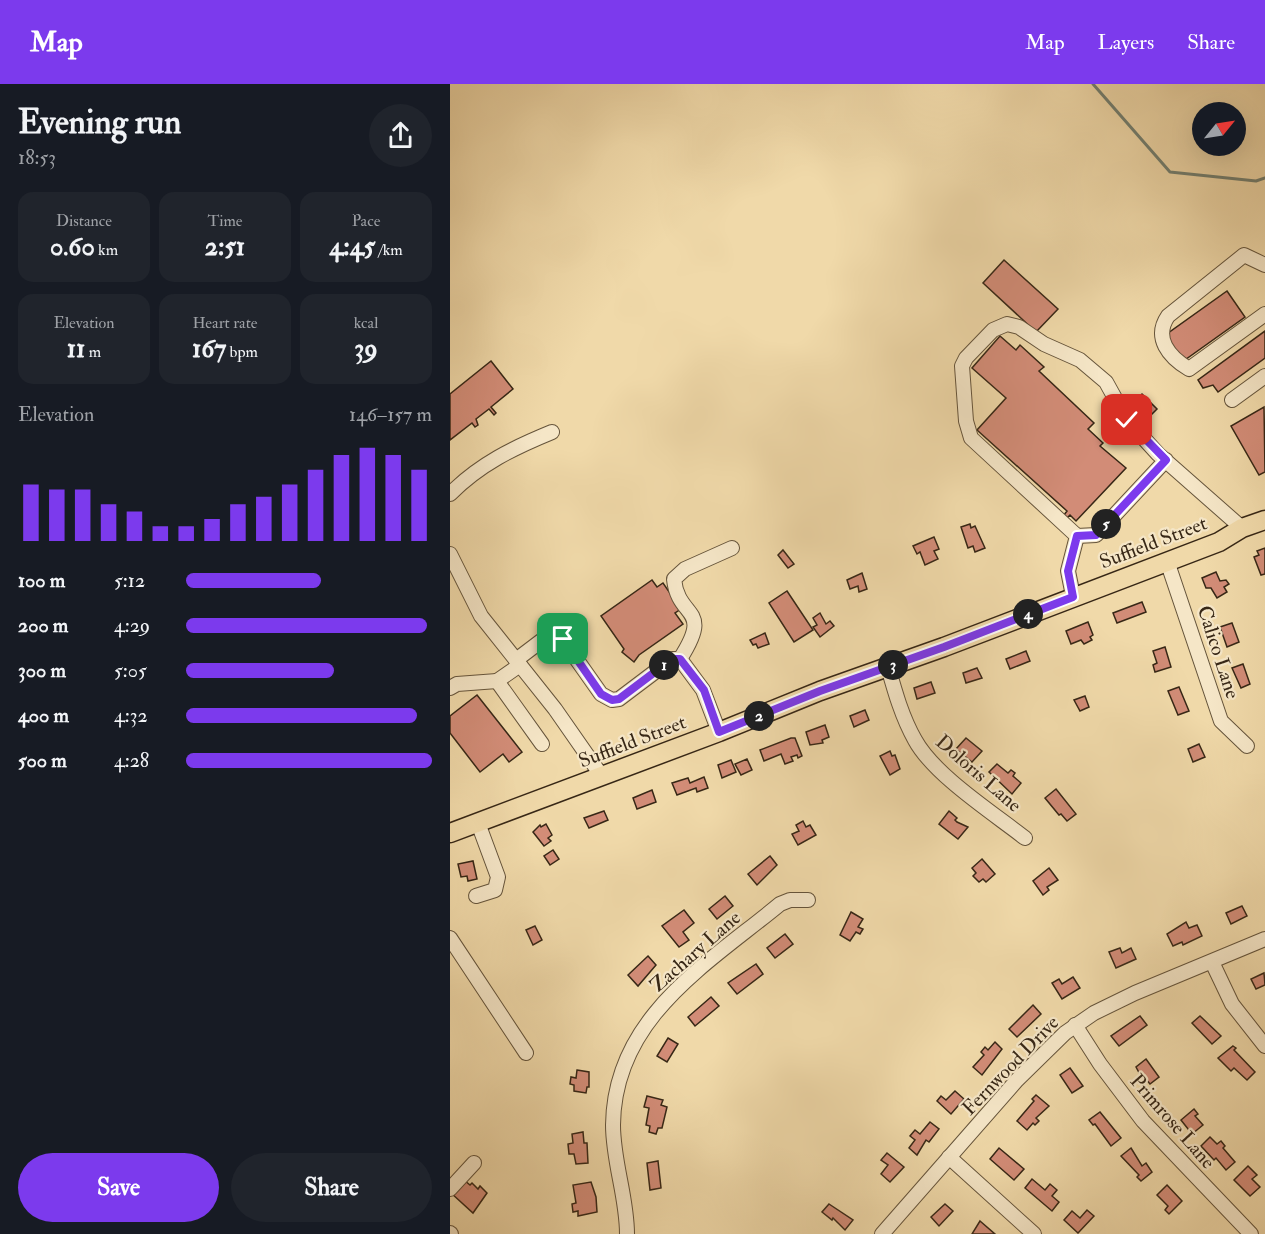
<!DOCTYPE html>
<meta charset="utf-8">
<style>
:root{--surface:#171b24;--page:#20242c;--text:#f1f3f6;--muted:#9ea1a6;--accent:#7c3aed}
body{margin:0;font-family:"IM FELL Double Pica",serif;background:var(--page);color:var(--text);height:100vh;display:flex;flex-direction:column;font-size:22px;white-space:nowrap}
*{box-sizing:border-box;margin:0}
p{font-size:20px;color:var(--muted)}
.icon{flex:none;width:33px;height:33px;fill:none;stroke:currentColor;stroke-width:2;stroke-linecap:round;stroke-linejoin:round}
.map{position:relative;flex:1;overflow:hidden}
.drawer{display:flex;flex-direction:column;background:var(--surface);width:450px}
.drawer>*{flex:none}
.needle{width:39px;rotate:60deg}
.controls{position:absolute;left:742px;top:18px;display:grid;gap:12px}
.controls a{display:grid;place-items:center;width:54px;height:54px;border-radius:50%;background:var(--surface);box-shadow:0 6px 24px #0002;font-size:30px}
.pin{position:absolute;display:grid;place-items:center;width:51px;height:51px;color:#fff;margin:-26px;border-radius:12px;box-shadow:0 3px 9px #0006}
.km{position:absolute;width:30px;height:30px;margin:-15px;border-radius:50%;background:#222;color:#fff;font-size:16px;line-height:30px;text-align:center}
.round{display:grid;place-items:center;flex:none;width:63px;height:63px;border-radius:32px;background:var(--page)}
.headline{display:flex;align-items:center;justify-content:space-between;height:102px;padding:0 18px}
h1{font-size:33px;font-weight:700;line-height:45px}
.stats{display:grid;grid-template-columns:repeat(3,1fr);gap:9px;height:102px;padding:6px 18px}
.stats div{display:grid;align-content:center;border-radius:15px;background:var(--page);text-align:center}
.stats b{font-size:26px;font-weight:700}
.stats small{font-size:16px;font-weight:400}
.stats p{font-size:16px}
.chart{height:168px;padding:12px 18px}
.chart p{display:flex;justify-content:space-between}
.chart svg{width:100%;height:108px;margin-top:6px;stroke:var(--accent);stroke-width:6}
.action{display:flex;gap:12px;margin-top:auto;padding:12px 18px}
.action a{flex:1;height:69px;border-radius:36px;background:var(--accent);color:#fff;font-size:24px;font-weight:700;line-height:69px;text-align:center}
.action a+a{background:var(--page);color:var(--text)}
ul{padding:0 18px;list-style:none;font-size:20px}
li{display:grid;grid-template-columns:96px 72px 1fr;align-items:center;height:45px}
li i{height:15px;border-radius:8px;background:var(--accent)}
header{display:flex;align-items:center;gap:36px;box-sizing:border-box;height:84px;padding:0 30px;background:var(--accent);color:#fff}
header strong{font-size:28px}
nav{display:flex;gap:33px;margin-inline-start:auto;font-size:21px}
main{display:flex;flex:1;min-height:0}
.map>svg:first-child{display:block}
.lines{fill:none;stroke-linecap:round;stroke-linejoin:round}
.stream{stroke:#727f71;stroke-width:3}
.building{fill:#d28c77;stroke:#372716;stroke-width:1.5}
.minor-casing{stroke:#65543b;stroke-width:16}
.major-casing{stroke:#372716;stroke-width:21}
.minor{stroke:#f5e6c7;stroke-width:14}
.major{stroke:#f0d9a9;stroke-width:18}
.route-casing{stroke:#fff;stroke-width:12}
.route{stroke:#7c3aed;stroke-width:8}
.labels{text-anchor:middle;stroke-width:4.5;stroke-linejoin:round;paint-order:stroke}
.street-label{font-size:20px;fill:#372716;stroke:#f5e6c7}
</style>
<header>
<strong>Map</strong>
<nav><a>Map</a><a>Layers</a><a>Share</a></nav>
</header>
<main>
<section class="drawer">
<div class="headline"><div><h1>Evening run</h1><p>18:53</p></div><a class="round"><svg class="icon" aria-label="share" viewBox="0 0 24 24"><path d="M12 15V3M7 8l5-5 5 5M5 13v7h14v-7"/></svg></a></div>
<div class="stats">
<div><p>Distance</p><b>0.60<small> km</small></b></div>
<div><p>Time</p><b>2:51</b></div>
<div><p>Pace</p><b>4:45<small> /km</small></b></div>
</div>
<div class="stats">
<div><p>Elevation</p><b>11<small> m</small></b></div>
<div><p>Heart rate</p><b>167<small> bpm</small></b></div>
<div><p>kcal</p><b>39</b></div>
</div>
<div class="chart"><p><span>Elevation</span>146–157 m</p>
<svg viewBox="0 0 160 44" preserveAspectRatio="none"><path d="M5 44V21M15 44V23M25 44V23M35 44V29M45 44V32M55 44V38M65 44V38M75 44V35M85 44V29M95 44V26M105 44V21M115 44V15M125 44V9M135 44V6M145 44V9M155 44V15"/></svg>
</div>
<ul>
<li><b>100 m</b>5:12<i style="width:55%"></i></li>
<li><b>200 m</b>4:29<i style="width:98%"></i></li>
<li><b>300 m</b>5:05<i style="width:60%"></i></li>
<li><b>400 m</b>4:32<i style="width:94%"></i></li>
<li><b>500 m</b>4:28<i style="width:100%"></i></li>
</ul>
<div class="action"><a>Save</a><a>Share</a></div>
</section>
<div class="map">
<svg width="815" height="1150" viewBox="0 0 815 1150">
<rect width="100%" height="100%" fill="#f0d9a9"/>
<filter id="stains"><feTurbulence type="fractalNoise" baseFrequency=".00333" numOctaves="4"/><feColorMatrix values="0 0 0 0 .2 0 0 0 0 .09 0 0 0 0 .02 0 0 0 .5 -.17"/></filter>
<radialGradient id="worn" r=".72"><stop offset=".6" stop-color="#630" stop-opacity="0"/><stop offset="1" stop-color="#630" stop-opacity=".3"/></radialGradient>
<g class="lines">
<path class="stream" d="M643,0L720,88L806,97L815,94"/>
</g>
<g class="building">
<path d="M554,176L608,225L586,248L533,199Z"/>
<path d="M777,207L795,233L732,278L714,252Z"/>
<path d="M815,247V274L768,308L763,301L753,304L748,296Z"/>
<path d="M550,252L566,266L570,261L594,283L589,287L644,339L638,345L653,359L650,362L676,384L626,437L620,431L617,434L614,431L617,427L527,346L556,314L522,284Z"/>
<path d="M41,277L63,305L41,323L46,329L44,331L39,325L26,335L28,341L25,343L22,339L0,356V310Z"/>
<path d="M692,310L707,325L692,340L677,326Z"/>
<path d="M814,323L815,388L809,391L781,342Z"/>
<path d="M520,440L521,444L525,442L535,464L525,468L523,462L518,464L511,443Z"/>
<path d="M484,453L489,465L484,467L488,475L475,481L470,468L467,470L463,462Z"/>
<path d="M815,464V490L811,491L804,473L809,471L807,467Z"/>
<path d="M333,466L344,480L338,484L328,471Z"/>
<path d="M766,488L770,497L776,496L779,500L774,503L777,508L767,514L761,504H756L752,494Z"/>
<path d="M412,489L417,505L409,508L408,502L400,505L397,496Z"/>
<path d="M202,496L207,503L213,499L231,525L225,529L233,540L189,571L184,578L172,568L174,565L151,532Z"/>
<path d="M337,507L363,546L344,558L319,519Z"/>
<path d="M692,518L696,528L667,539L663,529Z"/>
<path d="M370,529L376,540L380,537L384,542L370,553L363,543L367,541L363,534Z"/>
<path d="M638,538L643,551L640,553L642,556L634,560L631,556L621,560L616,547Z"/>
<path d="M782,539L789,558L777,563L770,543Z"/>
<path d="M315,549L319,560L308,564L306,560L303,561L300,556Z"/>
<path d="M715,563L721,583L705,588L703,581L707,579L703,567Z"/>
<path d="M576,567L580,577L560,585L556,575Z"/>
<path d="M793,580L800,600L791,604L782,584Z"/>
<path d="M527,584L532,594L516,599L513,589Z"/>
<path d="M481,598L485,609L467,615L464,604Z"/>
<path d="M729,603L739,627L728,631L718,607Z"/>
<path d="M27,611L72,668L59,678L53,670L30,688L0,649V632Z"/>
<path d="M635,612L639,623L630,627L624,616Z"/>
<path d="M415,626L419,636L404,643L400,632Z"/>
<path d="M375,641L379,653L372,656L373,659L360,661L356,648Z"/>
<path d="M341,654H345L352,672L348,674L347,671L341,673L343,677L335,680L331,670L314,677L310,666Z"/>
<path d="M516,654L532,667L522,678L506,665Z"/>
<path d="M749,660L755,673L743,678L738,665Z"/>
<path d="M440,667L442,672L445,671L450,685L440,691L430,672Z"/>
<path d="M297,675L302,686L291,691L285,680Z"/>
<path d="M281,676L286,688L272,694L268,681Z"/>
<path d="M547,680L558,689L561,686L565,689L563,692L571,699L562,710L539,688Z"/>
<path d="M254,693L258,704L247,708L246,704L227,711L222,699L238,694L240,699Z"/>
<path d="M606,705L626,730L617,737L611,730L609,731L595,714Z"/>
<path d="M202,706L206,718L187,725L183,714Z"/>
<path d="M154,727L158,736L139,744L134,734Z"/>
<path d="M499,727L507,734L505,736L507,738L518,743L508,755L489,740Z"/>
<path d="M353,737L356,743L360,741L366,751L348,761L342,750L349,747L346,741Z"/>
<path d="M96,740L102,751L98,754L101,757L94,762L83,748L90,741L91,743Z"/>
<path d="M103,766L109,775L100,781L94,772Z"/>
<path d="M320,772L327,781L307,801L298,790Z"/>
<path d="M532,775L545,790L536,798L533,795L529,798L523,792L526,789L522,784Z"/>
<path d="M23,777L27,795L18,797L17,792L11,793L8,780Z"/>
<path d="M599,784L608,796L597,803L599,806L593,811L583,797Z"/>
<path d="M275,812L283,822L267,835L259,825Z"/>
<path d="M792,822L797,832L781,840L776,829Z"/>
<path d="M234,826L244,839L233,848L239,856L229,863L212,842Z"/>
<path d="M401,828L413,835L408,843L413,845L410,850L406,848L400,857L390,851Z"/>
<path d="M736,838L739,844L747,841L752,852L733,861L732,858L723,862L717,850Z"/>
<path d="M85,842L92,856L83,861L76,846Z"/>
<path d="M335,850L343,860L325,874L317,864Z"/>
<path d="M670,864L672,869L681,864L686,875L666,884L659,868Z"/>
<path d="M198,872L206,881L188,902L178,891Z"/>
<path d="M306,880L313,890L287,910L278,899Z"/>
<path d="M814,889L815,901L806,905L801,895Z"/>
<path d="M623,893L630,904L612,915L602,899L609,895L612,900Z"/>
<path d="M261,913L269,922L245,942L238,933Z"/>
<path d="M583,921L591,930L567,953L559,945Z"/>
<path d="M690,932L697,941L669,962L661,952Z"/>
<path d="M750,932L771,952L762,960L742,939Z"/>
<path d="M218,954L228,960L217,978L207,972Z"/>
<path d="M545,958L552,965L532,991L523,983L534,971L531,968L535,963L538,966Z"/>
<path d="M783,962L786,964L784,966L805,988L797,996L784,984L781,987L768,974Z"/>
<path d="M696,975L709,993L700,1000L695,994L693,996L686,983Z"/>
<path d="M620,984L633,1002L622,1009L610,991Z"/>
<path d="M127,986L139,988V1003H137L136,1009L124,1007V1001L120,1000L121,993L126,994Z"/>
<path d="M505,1007L514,1015L501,1030L487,1017L491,1012L496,1016Z"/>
<path d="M586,1011L599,1022L586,1034L589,1037L585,1041L583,1039L577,1046L567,1037L584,1017L582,1015Z"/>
<path d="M197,1012L213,1016L211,1021L217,1023L212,1044H208L206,1050L199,1048L200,1042L196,1041L199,1024L194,1023Z"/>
<path d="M744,1025L748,1030L745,1032L753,1041L742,1050L731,1036Z"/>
<path d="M650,1028L671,1054L661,1062L645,1040L643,1041L639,1036Z"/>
<path d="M480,1038L489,1045L479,1058L476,1056L467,1071L459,1064L465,1056L460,1052L465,1046L470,1050Z"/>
<path d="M133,1048L134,1059H137L138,1079L126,1080L124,1070H119L118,1060L123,1059L122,1050Z"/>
<path d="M760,1053L767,1060L771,1057L775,1062L773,1064L785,1078L776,1086L766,1074L764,1076L751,1062Z"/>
<path d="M549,1064L574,1085L564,1096L540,1075Z"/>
<path d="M681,1064L692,1082L696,1079L702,1088L691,1097L687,1093L689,1091L671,1072Z"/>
<path d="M437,1069L454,1083L440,1098L431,1090L438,1081L431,1076Z"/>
<path d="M208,1077L211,1104L200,1106L197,1079Z"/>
<path d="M798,1082L807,1091L802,1095L810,1103L800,1112L784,1096Z"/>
<path d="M582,1095L595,1106L600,1100L607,1106L602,1112L609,1118L602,1127L575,1104Z"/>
<path d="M14,1096L20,1101L22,1099L28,1105L30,1102L37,1109L23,1129L1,1109Z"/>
<path d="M141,1098L146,1113L147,1128L128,1132V1127L123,1128L122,1120L126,1119L123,1101Z"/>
<path d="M717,1101L732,1117L719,1130L715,1126L718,1122L707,1111Z"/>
<path d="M379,1120L403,1136L395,1146L383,1134L382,1136L372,1128Z"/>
<path d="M495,1120L503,1127L489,1142L481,1133Z"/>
<path d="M637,1126L644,1132L628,1149L614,1136L622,1127L630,1134Z"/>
<path d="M530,1137L545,1150H522Z"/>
</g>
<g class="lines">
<g class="minor-casing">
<g id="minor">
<path d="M815,181L794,171L718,232C703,254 719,273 739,285L815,230"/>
<path d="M782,316L815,292"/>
<path d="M716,376L646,451L627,452L521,354L516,337L512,282L516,274L543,246L557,240L569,243L594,260L630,276L656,298L677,336L708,370L792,444"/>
<path d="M0,410C30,380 63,364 102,348"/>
<path d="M0,470L31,532L105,625L151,691"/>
<path d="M717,477L771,637L797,662"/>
<path d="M623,512L618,487L627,452"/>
<path d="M230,575C264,522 228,536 224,495L235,485L282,464"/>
<path d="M66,576L103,548L108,549L151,610L162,616L169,615L222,575H230L253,606L269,648"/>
<path d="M70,581L47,597L92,660"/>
<path d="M438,583C445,608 452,633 465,656C484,691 543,729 575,754"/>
<path d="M0,604L7,600L47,597"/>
<path d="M26,812L45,806L48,793L28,739"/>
<path d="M0,854L76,969"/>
<path d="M762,878L782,920L815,962"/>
<path d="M625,941L650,980L693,1037L801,1150"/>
<path d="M499,1073L584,1150"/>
<path d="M0,1105L24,1079"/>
<path d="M0,1149L1,1150"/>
<path d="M177,1150C177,1113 163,1078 163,1041C164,934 256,881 330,820L340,816H358"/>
<path d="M432,1150L567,996L615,949L644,929L685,909L815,855"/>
</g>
</g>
<g class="major-casing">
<path id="major" d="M0,749L269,648L370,607L494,563L769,458L792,444L815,436"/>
</g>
<use href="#minor" class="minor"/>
<use href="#major" class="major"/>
</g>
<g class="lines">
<g class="route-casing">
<path id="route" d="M113,555L151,610L162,616L169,615L222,575H230L254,606L269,648L370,607L494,563L623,513L618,487L627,452L646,451L716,376L677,336"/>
</g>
<use href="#route" class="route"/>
</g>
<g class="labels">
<g class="street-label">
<text transform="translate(703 458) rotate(-21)" y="7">Suffield Street</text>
<text transform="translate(769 568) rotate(72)" y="7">Calico Lane</text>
<text transform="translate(182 657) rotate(-21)" y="7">Suffield Street</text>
<text transform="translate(529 689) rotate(41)" y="7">Doloris Lane</text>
<text transform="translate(245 867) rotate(-41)" y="7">Zachary Lane</text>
<text transform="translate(560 981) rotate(-46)" y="7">Fernwood Drive</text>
<text transform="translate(723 1037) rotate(49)" y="7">Primrose Lane</text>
</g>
</g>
<rect width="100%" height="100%" filter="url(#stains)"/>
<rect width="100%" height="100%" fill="url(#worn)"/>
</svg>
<div class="controls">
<a><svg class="needle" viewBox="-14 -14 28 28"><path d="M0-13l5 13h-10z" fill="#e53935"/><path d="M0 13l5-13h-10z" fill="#9ea1a6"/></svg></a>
</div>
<div class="pin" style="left:113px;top:555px;background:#1e9e55"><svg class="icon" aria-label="arrive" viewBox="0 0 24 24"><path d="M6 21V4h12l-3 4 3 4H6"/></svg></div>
<div class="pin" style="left:677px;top:336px;background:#d93025"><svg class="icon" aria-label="check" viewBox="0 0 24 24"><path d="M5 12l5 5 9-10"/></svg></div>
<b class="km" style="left:214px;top:581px">1</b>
<b class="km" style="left:309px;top:632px">2</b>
<b class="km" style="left:443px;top:581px">3</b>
<b class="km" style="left:578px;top:530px">4</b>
<b class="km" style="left:656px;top:440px">5</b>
</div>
</main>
